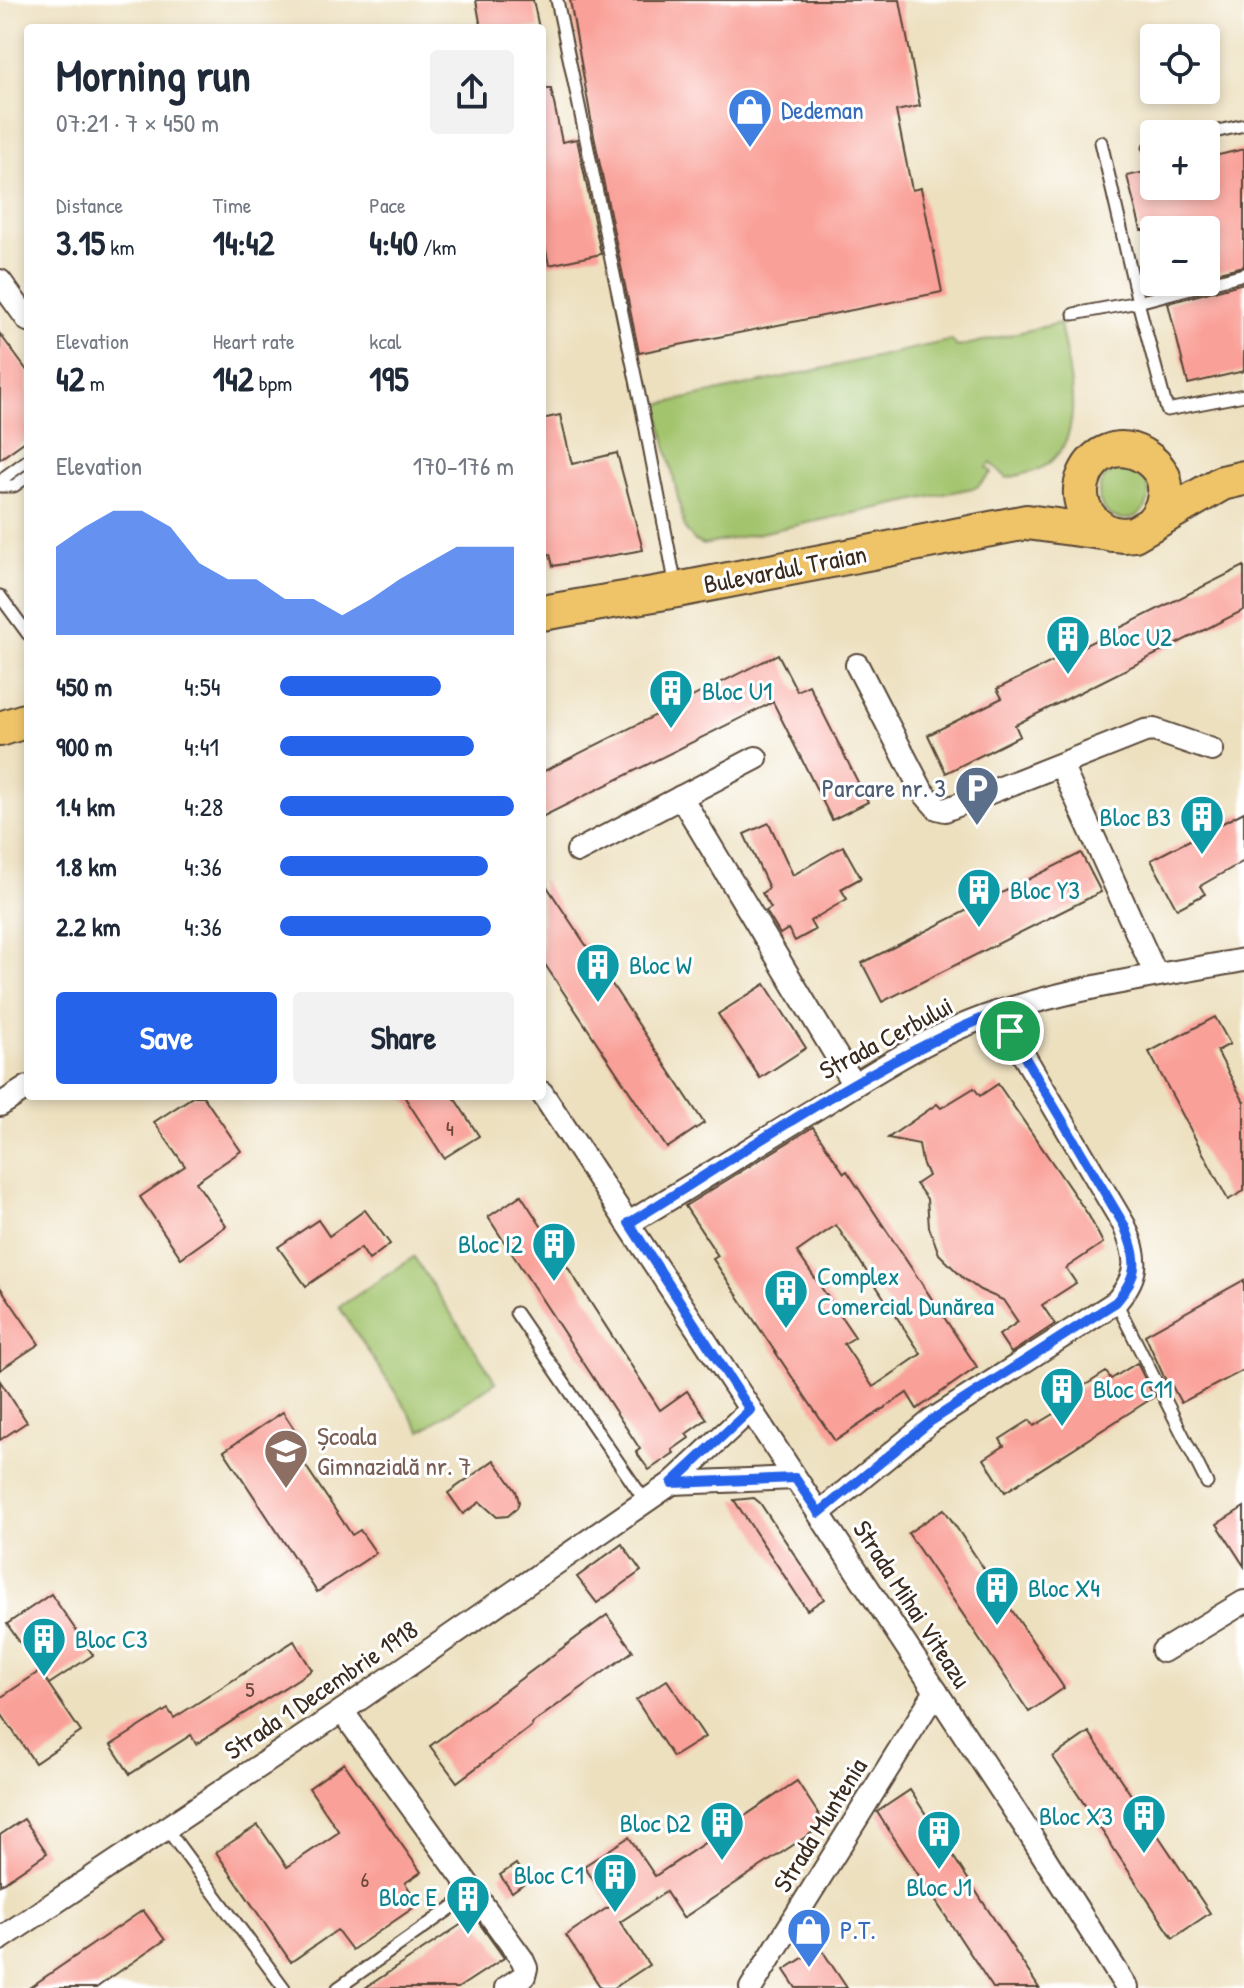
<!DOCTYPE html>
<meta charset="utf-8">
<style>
:root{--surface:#fff;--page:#f2f2f3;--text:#1f2937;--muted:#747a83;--accent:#2563eb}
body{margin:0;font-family:"Patrick Hand",sans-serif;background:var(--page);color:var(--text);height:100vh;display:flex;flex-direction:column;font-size:30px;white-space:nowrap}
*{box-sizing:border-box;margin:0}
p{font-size:26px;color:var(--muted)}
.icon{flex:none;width:44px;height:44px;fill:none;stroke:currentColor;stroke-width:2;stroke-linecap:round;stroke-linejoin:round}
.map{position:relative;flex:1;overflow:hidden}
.drawer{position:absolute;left:24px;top:24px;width:522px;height:1076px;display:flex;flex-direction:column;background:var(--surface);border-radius:8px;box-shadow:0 4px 12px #0003}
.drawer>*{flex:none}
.controls{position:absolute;left:1140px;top:24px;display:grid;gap:16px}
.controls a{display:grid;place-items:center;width:80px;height:80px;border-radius:8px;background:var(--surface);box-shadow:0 4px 12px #0003;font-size:40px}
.pin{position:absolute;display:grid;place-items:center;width:68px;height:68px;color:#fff;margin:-34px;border:4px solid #fff;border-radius:50%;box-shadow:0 2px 8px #0007}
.round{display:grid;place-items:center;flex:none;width:84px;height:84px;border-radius:8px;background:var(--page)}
.summary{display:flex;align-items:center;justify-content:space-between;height:136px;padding:0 32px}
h1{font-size:44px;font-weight:700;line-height:60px}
.metrics{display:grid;grid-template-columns:repeat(3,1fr);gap:12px;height:136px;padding:8px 32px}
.metrics div{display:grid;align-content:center}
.metrics b{font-size:34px;font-weight:700}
.metrics small{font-size:22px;font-weight:400}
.metrics p{font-size:22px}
.chart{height:224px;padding:16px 32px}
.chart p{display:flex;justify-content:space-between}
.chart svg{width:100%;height:144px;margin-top:8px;fill:var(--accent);opacity:.7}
.cta{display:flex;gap:16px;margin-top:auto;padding:16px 32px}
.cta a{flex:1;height:92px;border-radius:8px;background:var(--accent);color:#fff;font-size:32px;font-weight:700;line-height:92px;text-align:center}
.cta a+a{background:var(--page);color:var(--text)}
ul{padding:0 32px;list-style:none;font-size:26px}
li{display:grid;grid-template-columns:128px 96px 1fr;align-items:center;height:60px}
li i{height:20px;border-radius:10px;background:var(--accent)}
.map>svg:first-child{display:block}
.green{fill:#a3c46d;stroke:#6f7746;stroke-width:2}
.building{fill:#f9a098;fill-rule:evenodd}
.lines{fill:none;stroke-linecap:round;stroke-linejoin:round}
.service-casing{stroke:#564536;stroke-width:15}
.minor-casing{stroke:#564536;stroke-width:26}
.primary-casing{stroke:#564536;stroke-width:38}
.service{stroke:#fff;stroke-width:11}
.minor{stroke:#fff;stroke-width:22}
.primary{stroke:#efc469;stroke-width:34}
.route-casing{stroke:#fff;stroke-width:16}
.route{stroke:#2563eb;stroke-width:10}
.labels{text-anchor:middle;stroke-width:6;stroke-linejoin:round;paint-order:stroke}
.number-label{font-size:22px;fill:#6a483c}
.shop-label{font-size:26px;fill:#366cbe;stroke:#fff;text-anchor:start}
.street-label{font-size:26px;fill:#3b2a1e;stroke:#fff}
.culture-label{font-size:26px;fill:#0d838f;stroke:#fff;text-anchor:start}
.service-label{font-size:26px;fill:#4e5e75;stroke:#fff;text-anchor:end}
.education-label{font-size:26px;fill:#785e54;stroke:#fff;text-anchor:start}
</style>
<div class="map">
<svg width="1244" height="1988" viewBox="0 0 1244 1988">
<rect width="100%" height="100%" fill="#fff"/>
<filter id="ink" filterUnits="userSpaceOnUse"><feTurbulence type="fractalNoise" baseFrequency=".0125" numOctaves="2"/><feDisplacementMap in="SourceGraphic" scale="16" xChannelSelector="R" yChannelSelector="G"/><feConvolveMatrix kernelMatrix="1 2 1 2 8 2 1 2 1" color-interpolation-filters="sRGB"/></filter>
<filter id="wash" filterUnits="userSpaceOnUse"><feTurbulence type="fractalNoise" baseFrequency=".006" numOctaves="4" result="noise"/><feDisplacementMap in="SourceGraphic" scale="32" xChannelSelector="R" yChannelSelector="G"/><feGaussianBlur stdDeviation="1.8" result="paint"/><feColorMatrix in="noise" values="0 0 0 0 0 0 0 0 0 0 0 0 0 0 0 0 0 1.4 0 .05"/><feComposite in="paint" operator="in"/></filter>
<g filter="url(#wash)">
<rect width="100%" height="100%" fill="#ede0bf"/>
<g class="green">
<path d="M1060,323C1067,367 1091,437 1043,467C1033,473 1018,475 1007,478L991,463L987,468L992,472L977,487L703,545L695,541L685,529L657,405L952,340L957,347Z"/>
<circle cx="1124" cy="494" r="25"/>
<path d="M414,1257L496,1382L421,1431L339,1307Z"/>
</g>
<g id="blocks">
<g class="building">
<path d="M476,0H533L539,28H481Z"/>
<path d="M570,0H900L920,106L896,111L912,190L921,188L942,292L639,353L594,136Z"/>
<path d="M542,89H551L562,142L577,139L601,254L549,265L542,231Z"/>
<path d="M1244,149V266L1206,275V230H1141L1127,176L1154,170V186H1206V158Z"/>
<path d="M1244,283V371L1188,384L1168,303Z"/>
<path d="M0,334L28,372V439L0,459Z"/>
<path d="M560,415L572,464L617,453L643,550L553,566L550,554L542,557V419Z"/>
<path d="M1244,566V610L1015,725L1020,736L946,773L928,735L1002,698L997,689Z"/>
<path d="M778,654L797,691L809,685L868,802L832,820L773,702L542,817V772Z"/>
<path d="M1244,812V861L1200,886L1205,894L1177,909L1151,860Z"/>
<path d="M769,823L793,875L843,846L861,878L841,889L847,899L810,921L815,930L795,941L788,929L780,934L766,911L771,908L762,893L769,888L744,834Z"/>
<path d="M1081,853L1101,892L882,1002L862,963Z"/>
<path d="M542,879L704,1123L667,1148L542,960Z"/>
<path d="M765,984L806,1048L760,1078L718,1014Z"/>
<path d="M1215,1017L1230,1044L1217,1051L1244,1102V1191L1228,1200L1149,1052Z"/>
<path d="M998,1084L1089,1216L1103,1243L1066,1268L1076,1283L1042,1305L1055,1324L1011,1353L999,1335L1018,1322L1003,1300L980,1290L963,1278L939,1254L929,1227L927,1199L916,1184L928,1176L922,1162L919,1144L888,1138L937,1104L941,1108L974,1088L980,1096Z"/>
<path d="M194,1096H203L241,1151L196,1182L226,1226L181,1258L140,1197L185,1166L154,1122Z"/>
<path d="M404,1096H453L479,1136L444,1158Z"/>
<path d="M813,1127L844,1173L847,1171L977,1367L917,1409L907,1393L835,1441L713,1259L718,1256L685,1206ZM836,1225L921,1354L873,1387L844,1344L855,1337L797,1252Z"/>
<path d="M521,1195L660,1410L687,1391L707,1419L686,1434L689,1438L672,1450L674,1453L649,1470L636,1452L640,1449L488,1217Z"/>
<path d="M365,1210L390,1244L369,1260L361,1248L306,1286L278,1247L318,1220L329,1236Z"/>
<path d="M1244,1280V1370L1181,1403L1172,1386L1169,1388L1145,1335Z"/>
<path d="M0,1287L39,1344L0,1370Z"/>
<path d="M1137,1363L1154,1397L1005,1492L984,1459L1004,1446L1000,1439L1030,1420L1034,1426L1069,1405L1065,1398L1106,1372L1111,1379Z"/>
<path d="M0,1381L27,1422L0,1440Z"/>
<path d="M283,1412L300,1438L291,1444L352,1535L360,1530L376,1553L317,1592L224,1451Z"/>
<path d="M494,1460L516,1491L519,1502L517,1508L508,1516L497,1517L480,1502L463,1514L448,1493Z"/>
<path d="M754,1498L760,1503L824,1599L807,1610L734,1500Z"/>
<path d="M1244,1507V1566L1217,1524Z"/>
<path d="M944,1509L1064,1688L1029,1712L908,1533Z"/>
<path d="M622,1544L641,1571L597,1603L577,1577Z"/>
<path d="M51,1594L93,1655L49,1684L43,1676L81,1732L35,1763L0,1712V1698L40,1671L7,1624Z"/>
<path d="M607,1615L633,1651L531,1724L532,1726L457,1782L430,1746Z"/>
<path d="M294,1641L312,1670L196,1744L191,1735L130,1774L111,1745L168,1709L174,1718Z"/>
<path d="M667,1680L705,1737L673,1757L636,1700Z"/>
<path d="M1089,1732L1210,1913L1173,1938L1053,1757Z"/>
<path d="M344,1763L421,1872L405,1883L419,1904L352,1950L337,1930L291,1962L216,1852L258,1825L287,1867L339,1832L309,1788Z"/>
<path d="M797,1781L825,1824L683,1918L666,1892L620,1922L649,1965L614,1988H601L566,1935L610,1906L584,1866L629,1837L655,1876Z"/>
<path d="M910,1790L1039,1988H993L877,1812Z"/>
<path d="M24,1819L47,1853L0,1885V1835Z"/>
<path d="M516,1864L527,1881L512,1892L500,1875Z"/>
<path d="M143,1910L165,1940L110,1978L96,1988H29Z"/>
<path d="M474,1916L504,1958L458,1988H365Z"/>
<path d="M820,1947L833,1967L847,1988H796L784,1970Z"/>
</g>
</g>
</g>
<g filter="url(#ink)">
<use href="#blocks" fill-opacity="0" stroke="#564536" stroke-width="2"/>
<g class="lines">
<g class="service-casing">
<g id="service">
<path d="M557,0L642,409L676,587"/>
<path d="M1206,134L1244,125"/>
<path d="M1101,142L1138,302L1167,410L1244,395"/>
<path d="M1149,148L1154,146"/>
<path d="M1074,314L1138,302L1244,274"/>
<path d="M0,484L6,476L28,460"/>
<path d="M0,486H14L28,476"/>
<path d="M0,596L28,634"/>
<path d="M1116,1302L1207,1483"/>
<path d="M516,1313L645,1501"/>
<path d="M166,1828L284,1988"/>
<path d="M338,1988L474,1892"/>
</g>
</g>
<g class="minor-casing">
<g id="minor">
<path d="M0,281L28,320"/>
<path d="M857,665L922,791L937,808L945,810L1145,731L1154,730L1212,750"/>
<path d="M1061,765L1156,975"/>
<path d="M681,797L854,1085"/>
<path d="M578,851L756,758"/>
<path d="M542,1093L1026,1828L1127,1988"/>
<path d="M0,1105L28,1087"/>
<path d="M629,1223C694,1184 758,1144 822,1105C878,1070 936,1032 1000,1012C1079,986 1162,975 1244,960"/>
<path d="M672,1483L795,1478"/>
<path d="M819,1513L931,1421L1116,1302C1140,1274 1138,1258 1124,1225L998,1012"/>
<path d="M1163,1651L1244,1602"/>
<path d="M342,1711L522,1959L526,1968L524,1976L506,1988"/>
<path d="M0,1939L342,1711L672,1483L750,1410"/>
<path d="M751,1988L936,1691"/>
</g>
</g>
<g class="primary-casing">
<g id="primary">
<path d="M1112,534C1050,508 1092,427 1142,455C1151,460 1159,468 1163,477C1169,495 1163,510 1152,523"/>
<path d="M542,613L677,590L1027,522L1123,535L1134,534L1222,483L1244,478"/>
<path d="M0,729L28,720"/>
</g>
</g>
<use href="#service" class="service"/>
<use href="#minor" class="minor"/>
<use href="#primary" class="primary"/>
</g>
</g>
<g class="lines" filter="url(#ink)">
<g class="route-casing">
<path id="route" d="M998,1012L1124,1225C1138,1258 1140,1274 1116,1302L931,1421L819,1513L795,1478L672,1483L750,1410L629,1223C749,1149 867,1065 998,1012Z"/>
</g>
<use href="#route" class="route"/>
</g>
<defs>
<g id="shop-pin" transform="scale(2.3)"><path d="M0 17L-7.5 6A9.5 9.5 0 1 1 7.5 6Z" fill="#3f7fe0" stroke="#fff"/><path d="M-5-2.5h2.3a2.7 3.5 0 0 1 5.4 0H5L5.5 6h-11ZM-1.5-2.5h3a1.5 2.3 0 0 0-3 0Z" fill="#fff"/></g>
<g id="building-pin" transform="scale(2.3)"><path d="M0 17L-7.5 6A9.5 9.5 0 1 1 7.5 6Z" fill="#0f9aa8" stroke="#fff"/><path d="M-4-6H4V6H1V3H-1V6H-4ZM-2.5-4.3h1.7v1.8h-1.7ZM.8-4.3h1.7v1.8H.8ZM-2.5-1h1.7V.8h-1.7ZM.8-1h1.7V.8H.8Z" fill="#fff"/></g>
<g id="parking-pin" transform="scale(2.3)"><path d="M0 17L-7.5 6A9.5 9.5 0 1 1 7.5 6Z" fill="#5c6f8a" stroke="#fff"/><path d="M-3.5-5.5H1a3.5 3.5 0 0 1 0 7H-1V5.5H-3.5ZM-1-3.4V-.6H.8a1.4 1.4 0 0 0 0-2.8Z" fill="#fff"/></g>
<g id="school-pin" transform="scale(2.3)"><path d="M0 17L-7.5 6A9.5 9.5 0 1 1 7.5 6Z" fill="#8d6e63" stroke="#fff"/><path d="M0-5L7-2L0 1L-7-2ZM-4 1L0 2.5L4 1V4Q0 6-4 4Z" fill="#fff"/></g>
</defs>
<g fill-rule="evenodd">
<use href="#shop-pin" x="750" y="110"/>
<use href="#building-pin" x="1068" y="637"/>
<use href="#building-pin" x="671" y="691"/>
<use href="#parking-pin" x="977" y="788"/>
<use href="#building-pin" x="1202" y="817"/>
<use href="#building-pin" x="979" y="890"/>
<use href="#building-pin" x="598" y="965"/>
<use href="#building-pin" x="554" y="1244"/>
<use href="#building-pin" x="786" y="1291"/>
<use href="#building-pin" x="1062" y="1389"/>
<use href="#school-pin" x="286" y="1451"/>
<use href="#building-pin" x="997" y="1588"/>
<use href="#building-pin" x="44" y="1639"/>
<use href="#building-pin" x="1144" y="1816"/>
<use href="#building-pin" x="722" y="1823"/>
<use href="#building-pin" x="939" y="1832"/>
<use href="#building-pin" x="615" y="1875"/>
<use href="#building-pin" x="468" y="1897"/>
<use href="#shop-pin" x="809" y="1930"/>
</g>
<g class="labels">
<g class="number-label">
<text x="450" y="1136">4</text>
<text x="250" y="1697">5</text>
<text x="365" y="1887">6</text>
</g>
<g class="shop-label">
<text x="781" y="119">Dedeman</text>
<text x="840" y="1939">P.T.</text>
</g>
<g class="street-label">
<text transform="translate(785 569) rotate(-11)" y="9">Bulevardul Traian</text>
<text transform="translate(886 1038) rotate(-28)" y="9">Strada Cerbului</text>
<text transform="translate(912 1604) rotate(57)" y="9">Strada Mihai Viteazu</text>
<text transform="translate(321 1690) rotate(-34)" y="9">Strada 1 Decembrie 1918</text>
<text transform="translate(820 1825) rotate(-58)" y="9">Strada Muntenia</text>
</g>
<g class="culture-label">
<text x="1099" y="646">Bloc U2</text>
<text x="702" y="700">Bloc U1</text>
<text x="1171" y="826" text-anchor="end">Bloc B3</text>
<text x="1010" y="899">Bloc Y3</text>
<text x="629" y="974">Bloc W</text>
<text x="523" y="1253" text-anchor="end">Bloc I2</text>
<text x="817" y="1285">Complex<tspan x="817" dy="30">Comercial Dunărea</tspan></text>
<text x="1093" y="1398">Bloc C11</text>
<text x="1028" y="1597">Bloc X4</text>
<text x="75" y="1648">Bloc C3</text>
<text x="1113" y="1825" text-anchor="end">Bloc X3</text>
<text x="691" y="1832" text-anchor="end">Bloc D2</text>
<text x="584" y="1884" text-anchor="end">Bloc C1</text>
<text x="939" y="1896" text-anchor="middle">Bloc J1</text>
<text x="437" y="1906" text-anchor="end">Bloc E</text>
</g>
<g class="service-label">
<text x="946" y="797">Parcare nr. 3</text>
</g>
<g class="education-label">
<text x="317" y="1445">Școala<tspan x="317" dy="30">Gimnazială nr. 7</tspan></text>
</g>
</g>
</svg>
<div class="controls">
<a><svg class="icon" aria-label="locate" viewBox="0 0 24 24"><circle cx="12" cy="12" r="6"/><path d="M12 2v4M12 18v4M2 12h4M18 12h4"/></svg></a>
<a>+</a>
<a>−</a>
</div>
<div class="pin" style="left:1010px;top:1031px;background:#1e9e55"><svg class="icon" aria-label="arrive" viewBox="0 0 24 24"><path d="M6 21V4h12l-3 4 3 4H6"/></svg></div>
<section class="drawer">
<div class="summary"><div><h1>Morning run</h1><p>07:21 · 7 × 450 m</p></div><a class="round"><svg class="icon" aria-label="share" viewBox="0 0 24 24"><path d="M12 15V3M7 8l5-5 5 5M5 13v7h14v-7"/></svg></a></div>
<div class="metrics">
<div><p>Distance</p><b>3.15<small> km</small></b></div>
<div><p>Time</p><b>14:42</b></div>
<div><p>Pace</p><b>4:40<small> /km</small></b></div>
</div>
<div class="metrics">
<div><p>Elevation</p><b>42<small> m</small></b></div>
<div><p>Heart rate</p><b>142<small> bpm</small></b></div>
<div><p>kcal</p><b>195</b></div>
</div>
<div class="chart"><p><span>Elevation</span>170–176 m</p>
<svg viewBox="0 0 160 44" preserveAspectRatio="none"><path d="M0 44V17L10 11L20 6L30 6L40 11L50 22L60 27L70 27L80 33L90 33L100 38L110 33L120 27L130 22L140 17L150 17L160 17V44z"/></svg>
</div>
<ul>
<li><b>450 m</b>4:54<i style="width:69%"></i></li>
<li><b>900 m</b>4:41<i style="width:83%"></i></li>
<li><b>1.4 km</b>4:28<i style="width:100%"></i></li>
<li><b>1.8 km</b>4:36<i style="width:89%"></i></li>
<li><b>2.2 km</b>4:36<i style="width:90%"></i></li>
</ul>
<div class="cta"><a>Save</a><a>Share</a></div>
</section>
</div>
